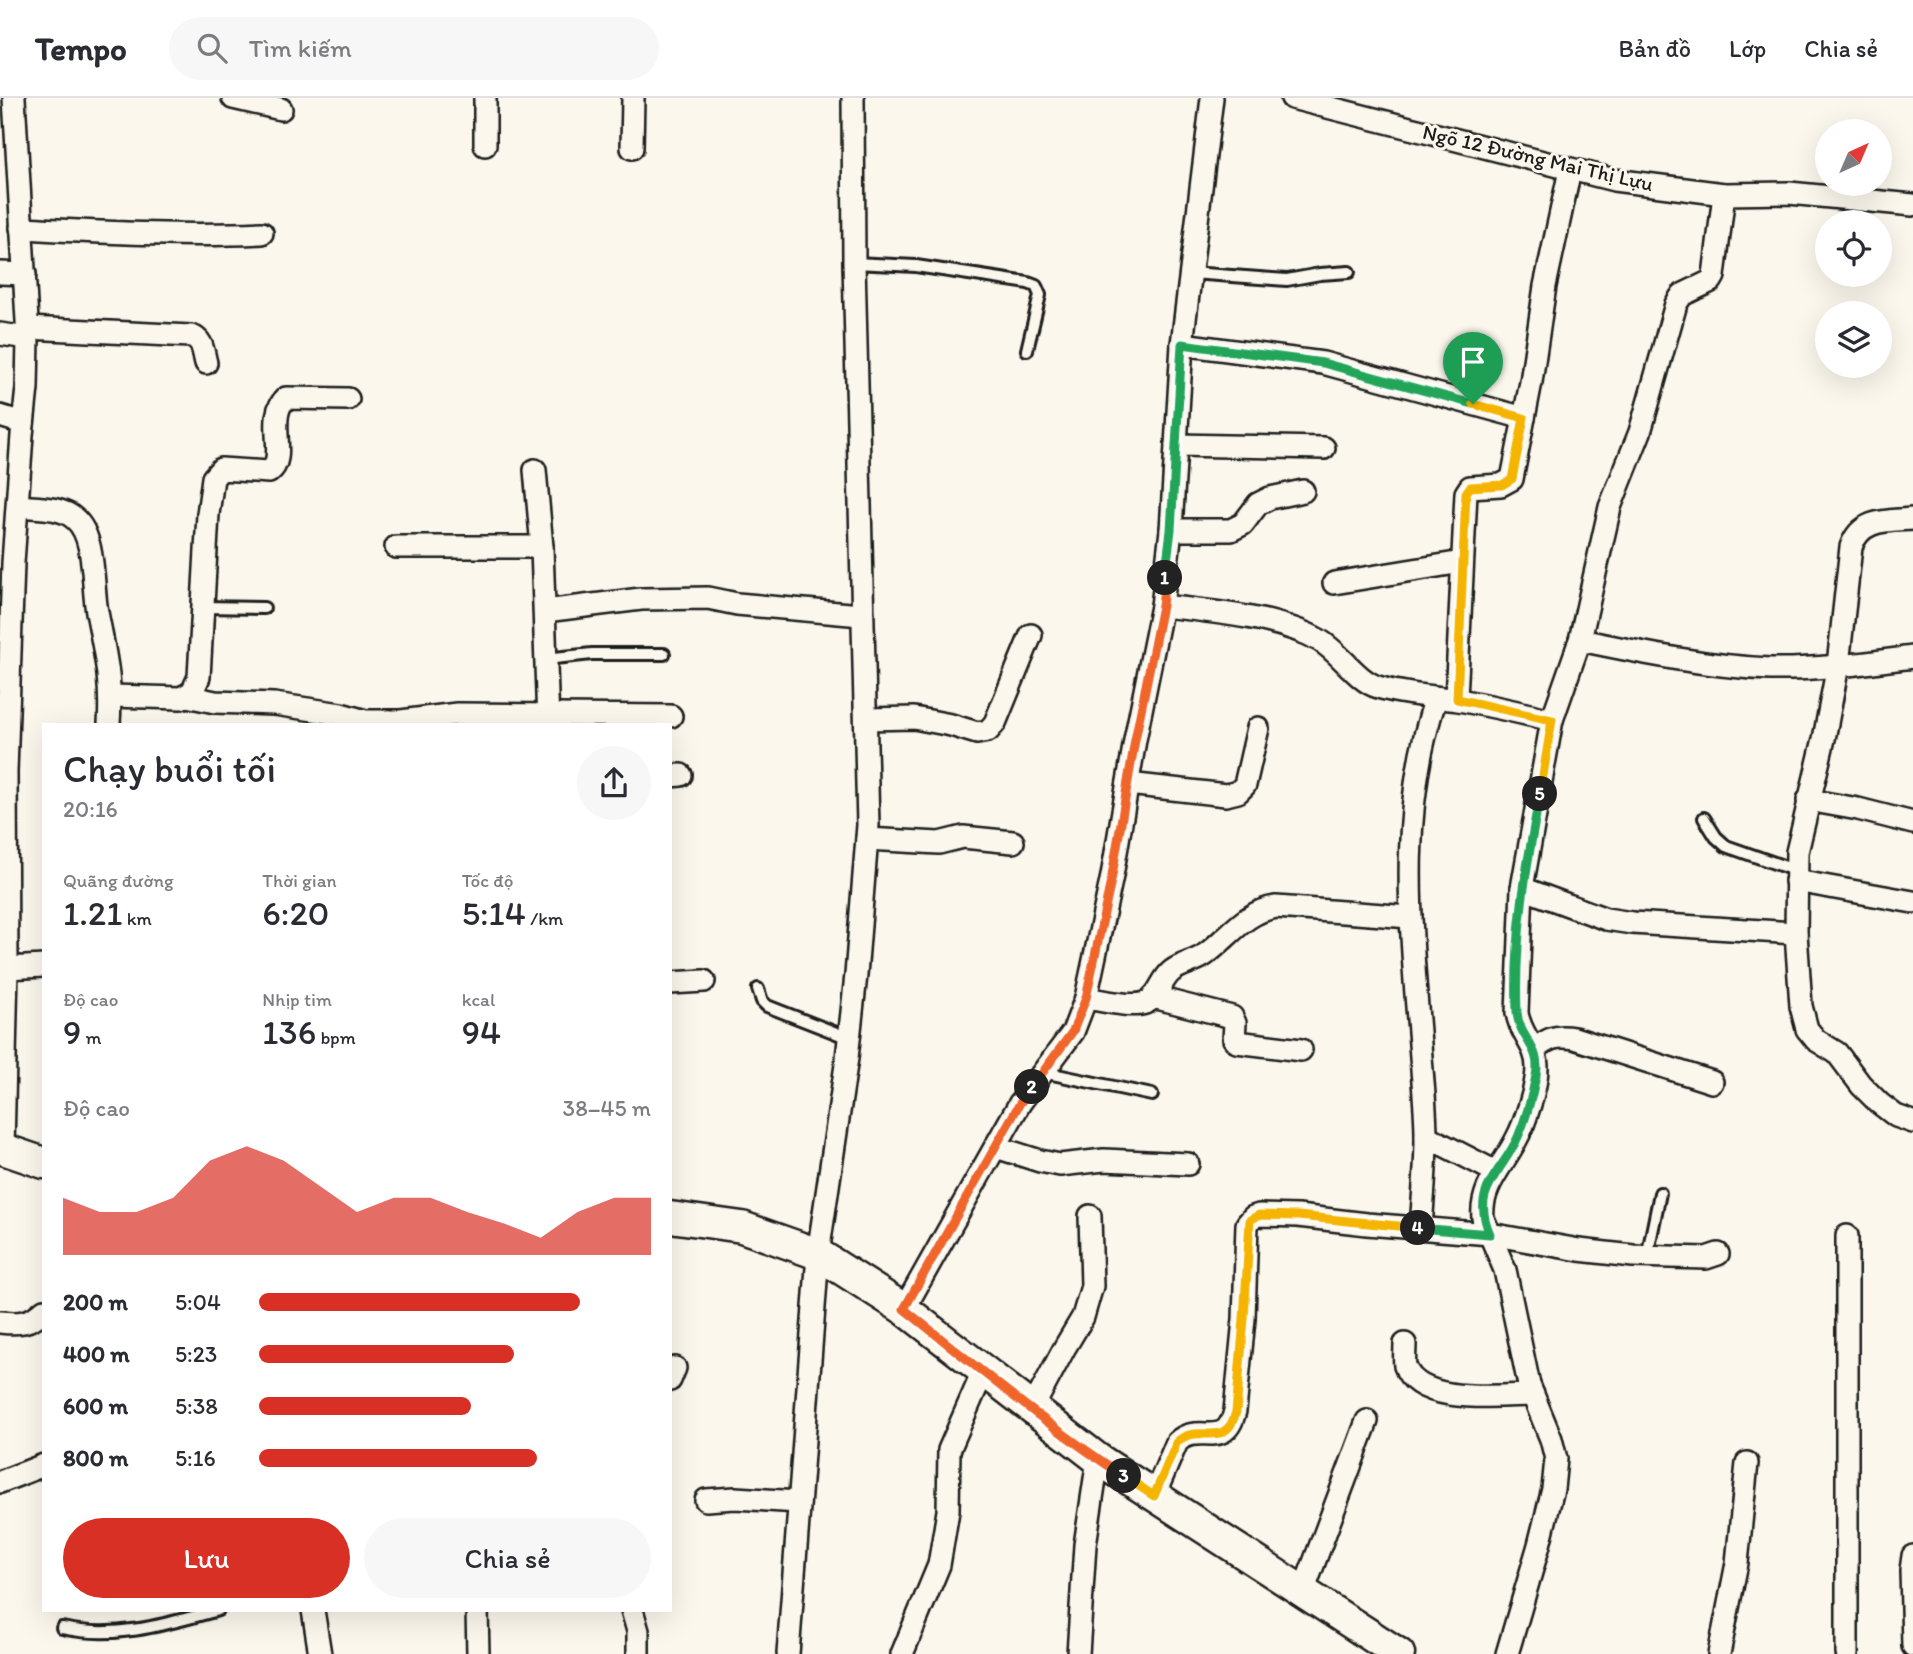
<!DOCTYPE html>
<html lang="vi">
<meta charset="utf-8">
<style>
:root{--surface:#fff;--page:#f7f7f7;--text:#2b2b33;--muted:#7c7c81;--line:#e1e1e2;--accent:#d93025}
body{margin:0;font-family:Itim,sans-serif;background:var(--page);color:var(--text);height:100vh;display:flex;flex-direction:column;font-size:26px;white-space:nowrap}
*{box-sizing:border-box;margin:0}
p{font-size:23px;color:var(--muted)}
.icon{flex:none;width:38px;height:38px;fill:none;stroke:currentColor;stroke-width:2;stroke-linecap:round;stroke-linejoin:round}
.map{position:relative;flex:1;overflow:hidden}
.drawer{position:absolute;left:42px;top:625px;width:630px;height:889px;display:flex;flex-direction:column;background:var(--surface);border-radius:0px;box-shadow:0 7px 28px #0002}
.drawer>*{flex:none}
.needle{width:46px;rotate:44deg}
.tools{position:absolute;left:1815px;top:21px;display:grid;gap:14px}
.tools a{display:grid;place-items:center;width:77px;height:77px;border-radius:50%;background:var(--surface);box-shadow:0 7px 28px #0002;font-size:35px}
.pin{position:absolute;display:grid;place-items:center;width:60px;height:60px;color:#fff;margin:-72px -30px;border-radius:50% 50% 50% 0;rotate:-45deg;box-shadow:0 0 7px #0007}
.pin .icon{rotate:45deg}
.km{position:absolute;width:35px;height:35px;margin:-18px;border-radius:50%;background:#222;color:#fff;font-size:19px;line-height:35px;text-align:center}
.round{display:grid;place-items:center;flex:none;width:74px;height:74px;border-radius:37px;background:var(--page)}
.headline{display:flex;align-items:center;justify-content:space-between;height:119px;padding:0 21px}
h1{font-size:38px;font-weight:600;line-height:52px}
.figures{display:grid;grid-template-columns:repeat(3,1fr);gap:10px;height:119px;padding:7px 21px}
.figures div{display:grid;align-content:center}
.figures b{font-size:35px;font-weight:600}
.figures small{font-size:19px;font-weight:400}
.figures p{font-size:19px}
.chart{height:196px;padding:14px 21px}
.chart p{display:flex;justify-content:space-between}
.chart svg{width:100%;height:126px;margin-top:7px;fill:var(--accent);opacity:.7}
.action{display:flex;gap:14px;margin-top:auto;padding:14px 21px}
.action a{flex:1;height:80px;border-radius:42px;background:var(--accent);color:#fff;font-size:28px;font-weight:600;line-height:80px;text-align:center}
.action a+a{background:var(--page);color:var(--text)}
ul{padding:0 21px;list-style:none;font-size:23px}
li{display:grid;grid-template-columns:112px 84px 1fr;align-items:center;height:52px}
li i{height:18px;border-radius:9px;background:var(--accent)}
header{display:flex;align-items:center;gap:42px;box-sizing:border-box;height:98px;padding:0 35px;background:var(--surface);border-bottom:2px solid var(--line)}
header strong{font-size:33px}
nav{display:flex;gap:38px;margin-inline-start:auto;font-size:24px}
.search{width:490px;height:63px;background:var(--page);display:flex;align-items:center;gap:18px;box-sizing:border-box;padding:0 24px;border-radius:38px;color:var(--muted);font-size:26px}
.map>svg:first-child{display:block}
.lines{fill:none;stroke-linecap:round;stroke-linejoin:round}
.service-casing{stroke:#1c1c1c;stroke-width:16}
.minor-casing{stroke:#1c1c1c;stroke-width:26}
.secondary-casing{stroke:#1c1c1c;stroke-width:35}
.service{stroke:#fbf7ec;stroke-width:10}
.minor{stroke:#fbf7ec;stroke-width:21}
.secondary{stroke:#fbf7ec;stroke-width:30}
.split-1-casing{stroke:#fff;stroke-width:14}
.split-2-casing{stroke:#fff;stroke-width:14}
.split-3-casing{stroke:#fff;stroke-width:14}
.split-4-casing{stroke:#fff;stroke-width:14}
.split-5-casing{stroke:#fff;stroke-width:14}
.split-6-casing{stroke:#fff;stroke-width:14}
.split-1{stroke:#22a559;stroke-width:9}
.split-2{stroke:#f0652b;stroke-width:9}
.split-3{stroke:#f0652b;stroke-width:9}
.split-4{stroke:#f5b400;stroke-width:9}
.split-5{stroke:#22a559;stroke-width:9}
.split-6{stroke:#f5b400;stroke-width:9}
.labels{text-anchor:middle;stroke-width:6;stroke-linejoin:round;paint-order:stroke}
.street-label{font-size:21px;fill:#1c1c1c;stroke:#fbf7ec}
</style>
<header>
<strong>Tempo</strong>
<div class="search"><svg class="icon" aria-label="search" viewBox="0 0 24 24"><circle cx="10" cy="10" r="6"/><path d="M15 15l6 6"/></svg>Tìm kiếm</div>
<nav><a>Bản đồ</a><a>Lớp</a><a>Chia sẻ</a></nav>
</header>
<div class="map">
<svg width="1913" height="1556" viewBox="0 0 1913 1556">
<rect width="100%" height="100%" fill="#fbf7ec"/>
<filter id="ink" filterUnits="userSpaceOnUse"><feTurbulence type="fractalNoise" baseFrequency=".0143" numOctaves="2"/><feDisplacementMap in="SourceGraphic" scale="14" xChannelSelector="R" yChannelSelector="G"/><feConvolveMatrix kernelMatrix="1 2 1 2 8 2 1 2 1" color-interpolation-filters="sRGB"/></filter>
<g filter="url(#ink)">
<g class="lines">
<g class="service-casing">
<g id="service">
<path d="M854,165L916,168L1028,185L1036,188L1040,197L1027,252"/>
<path d="M1191,175L1287,182L1320,176L1349,174"/>
<path d="M203,509L264,510"/>
<path d="M545,561L592,556H664"/>
<path d="M1704,720L1716,739L1726,748L1797,773"/>
<path d="M758,891L762,903L767,908L849,940"/>
<path d="M1043,974L1152,997"/>
<path d="M1647,1159L1660,1095"/>
<path d="M62,1530C116,1542 167,1526 218,1512"/>
</g>
</g>
<g class="minor-casing">
<g id="minor">
<path d="M233,0L281,11"/>
<path d="M1292,0L1614,82L1724,96L1789,95L1913,107"/>
<path d="M485,47V0"/>
<path d="M632,50L633,0"/>
<path d="M21,130C101,134 181,139 262,135"/>
<path d="M0,175L25,176"/>
<path d="M28,230L191,238C203,241 203,254 206,265"/>
<path d="M0,236L28,240"/>
<path d="M1182,246L1323,265L1524,320"/>
<path d="M0,318L23,325"/>
<path d="M1176,347L1324,350"/>
<path d="M535,372L542,449L548,626"/>
<path d="M18,408C36,410 61,408 75,421C96,439 92,487 97,514C105,556 112,583 109,626"/>
<path d="M1913,421C1887,423 1861,420 1851,449L1838,567L1824,641L1797,754L1796,835L1801,908L1807,931L1816,942L1837,955L1861,987L1879,1005L1896,1018L1913,1024"/>
<path d="M1171,432H1231L1243,426L1258,406L1270,400L1303,393"/>
<path d="M396,449H542"/>
<path d="M1334,485L1462,464"/>
<path d="M1162,508C1209,513 1278,519 1319,542C1340,554 1357,583 1378,589C1404,597 1431,598 1458,602C1489,607 1521,615 1552,622"/>
<path d="M545,513L641,501L708,500L737,506L861,517"/>
<path d="M1580,542C1643,555 1705,568 1770,571C1817,572 1866,565 1913,559"/>
<path d="M111,598L181,600L192,594L199,579L208,416L213,380L221,371L269,374C289,360 265,319 286,300L348,301"/>
<path d="M187,598L215,604L274,606L341,616L366,623H401L457,616L671,618"/>
<path d="M1456,601L1466,395L1470,389L1501,387L1512,381L1531,284L1545,188L1570,72"/>
<path d="M866,621L914,620L951,627L977,635L988,633L995,625L1031,537"/>
<path d="M670,678L681,677"/>
<path d="M1128,686L1226,697L1238,694L1245,687L1258,630"/>
<path d="M1808,702L1858,711L1913,725"/>
<path d="M867,741L939,745L963,739L1013,744"/>
<path d="M1796,783L1913,804"/>
<path d="M1522,790L1606,821L1632,825L1796,835"/>
<path d="M7,870L44,868"/>
<path d="M670,885L704,883"/>
<path d="M1153,899L1232,919L1235,925L1234,941L1237,944L1301,952"/>
<path d="M1086,900C1100,902 1132,910 1145,905C1159,900 1161,881 1172,873C1182,865 1196,864 1206,856C1229,839 1246,813 1276,809L1410,819"/>
<path d="M1535,951C1549,940 1556,937 1574,940L1712,984"/>
<path d="M1426,1038L1496,1074"/>
<path d="M996,1049L1040,1063L1060,1067L1104,1062L1188,1066"/>
<path d="M3,1051L7,870L6,674L13,465L22,337L27,290L28,240L14,0"/>
<path d="M1421,1130C1423,1100 1426,1069 1426,1039C1426,1013 1423,986 1421,959C1412,840 1396,716 1436,600"/>
<path d="M1847,1138V1556"/>
<path d="M904,1211L1020,1005L1073,934L1086,900L1112,778L1135,642L1162,508L1171,432L1182,246L1212,0"/>
<path d="M0,1224C18,1226 30,1226 44,1212"/>
<path d="M1405,1246C1405,1252 1404,1262 1405,1268C1418,1308 1502,1297 1533,1297"/>
<path d="M670,1282L675,1270"/>
<path d="M1032,1311L1065,1249L1083,1219L1092,1188L1090,1118"/>
<path d="M0,1384L44,1367"/>
<path d="M1154,1398L1177,1344C1199,1323 1225,1354 1235,1313L1244,1221L1247,1126L1253,1119L1259,1117L1298,1118L1367,1126L1490,1136L1579,1152L1633,1158L1706,1160L1718,1156"/>
<path d="M706,1402L735,1400L799,1404"/>
<path d="M1913,1458L1911,1472L1913,1548"/>
<path d="M1303,1494L1367,1323"/>
<path d="M313,1512L320,1556"/>
<path d="M477,1512L478,1556"/>
<path d="M632,1512L638,1533V1556"/>
<path d="M788,1556L818,1156L847,960L856,877L868,727L854,165L853,0"/>
<path d="M902,1556L939,1467L948,1413L949,1352L983,1274"/>
<path d="M1078,1556L1085,1447L1098,1361"/>
<path d="M1507,1556L1539,1447L1553,1391L1556,1361L1551,1341L1529,1287L1505,1172L1483,1120C1480,1089 1503,1068 1516,1042C1525,1026 1537,988 1537,970C1537,947 1521,939 1517,915L1522,790L1552,622L1580,542L1610,409L1640,334L1676,206L1682,197L1711,183L1714,178L1724,96"/>
<path d="M1719,1556L1737,1465L1747,1365"/>
</g>
</g>
<g class="secondary-casing">
<g id="secondary">
<path d="M0,1050L44,1065"/>
<path d="M670,1119L742,1129L818,1156L904,1211L1098,1361L1399,1556"/>
</g>
</g>
<use href="#service" class="service"/>
<use href="#minor" class="minor"/>
<use href="#secondary" class="secondary"/>
</g>
</g>
<g class="lines" filter="url(#ink)">
<g class="split-1-casing">
<path id="split-1" d="M1165,480L1171,432L1182,246L1323,265L1473,306"/>
</g>
<g class="split-2-casing">
<path id="split-2" d="M1032,989L1073,933L1086,900L1112,778L1135,642L1162,508L1165,480"/>
</g>
<g class="split-3-casing">
<path id="split-3" d="M1032,989L1020,1005L904,1211C976,1268 1047,1328 1124,1378"/>
</g>
<g class="split-4-casing">
<path id="split-4" d="M1124,1378L1154,1398L1177,1344C1199,1323 1225,1354 1236,1314L1244,1221L1250,1122L1259,1117L1298,1118L1418,1130"/>
</g>
<g class="split-5-casing">
<path id="split-5" d="M1418,1130L1490,1136C1470,1091 1501,1077 1518,1039C1526,1021 1532,998 1536,978C1542,948 1519,942 1517,914C1514,841 1526,768 1540,696"/>
</g>
<g class="split-6-casing">
<path id="split-6" d="M1473,306L1524,320L1512,381L1502,387L1470,389L1466,395L1457,601L1552,622L1540,696"/>
</g>
<use href="#split-1" class="split-1"/>
<use href="#split-2" class="split-2"/>
<use href="#split-3" class="split-3"/>
<use href="#split-4" class="split-4"/>
<use href="#split-5" class="split-5"/>
<use href="#split-6" class="split-6"/>
</g>
<g class="labels">
<g class="street-label">
<text transform="translate(1538 60) rotate(13)" y="7">Ngõ 12 Đường Mai Thị Lựu</text>
</g>
</g>
</svg>
<div class="tools">
<a><svg class="needle" viewBox="-14 -14 28 28"><path d="M0-13l5 13h-10z" fill="#e53935"/><path d="M0 13l5-13h-10z" fill="#7c7c81"/></svg></a>
<a><svg class="icon" aria-label="locate" viewBox="0 0 24 24"><circle cx="12" cy="12" r="6"/><path d="M12 2v4M12 18v4M2 12h4M18 12h4"/></svg></a>
<a><svg class="icon" aria-label="layers" viewBox="0 0 24 24"><path d="M12 4l9 5-9 5-9-5zM3 14l9 5 9-5"/></svg></a>
</div>
<div class="pin" style="left:1473px;top:306px;background:#1e9e55"><svg class="icon" aria-label="arrive" viewBox="0 0 24 24"><path d="M6 21V4h12l-3 4 3 4H6"/></svg></div>
<b class="km" style="left:1165px;top:480px">1</b>
<b class="km" style="left:1032px;top:989px">2</b>
<b class="km" style="left:1124px;top:1378px">3</b>
<b class="km" style="left:1418px;top:1130px">4</b>
<b class="km" style="left:1540px;top:696px">5</b>
<section class="drawer">
<div class="headline"><div><h1>Chạy buổi tối</h1><p>20:16</p></div><a class="round"><svg class="icon" aria-label="share" viewBox="0 0 24 24"><path d="M12 15V3M7 8l5-5 5 5M5 13v7h14v-7"/></svg></a></div>
<div class="figures">
<div><p>Quãng đường</p><b>1.21<small> km</small></b></div>
<div><p>Thời gian</p><b>6:20</b></div>
<div><p>Tốc độ</p><b>5:14<small> /km</small></b></div>
</div>
<div class="figures">
<div><p>Độ cao</p><b>9<small> m</small></b></div>
<div><p>Nhịp tim</p><b>136<small> bpm</small></b></div>
<div><p>kcal</p><b>94</b></div>
</div>
<div class="chart"><p><span>Độ cao</span>38–45 m</p>
<svg viewBox="0 0 160 44" preserveAspectRatio="none"><path d="M0 44V24L10 29L20 29L30 24L40 11L50 6L60 11L70 20L80 29L90 24L100 24L110 29L120 33L130 38L140 29L150 24L160 24V44z"/></svg>
</div>
<ul>
<li><b>200 m</b>5:04<i style="width:82%"></i></li>
<li><b>400 m</b>5:23<i style="width:65%"></i></li>
<li><b>600 m</b>5:38<i style="width:54%"></i></li>
<li><b>800 m</b>5:16<i style="width:71%"></i></li>
</ul>
<div class="action"><a>Lưu</a><a>Chia sẻ</a></div>
</section>
</div>
